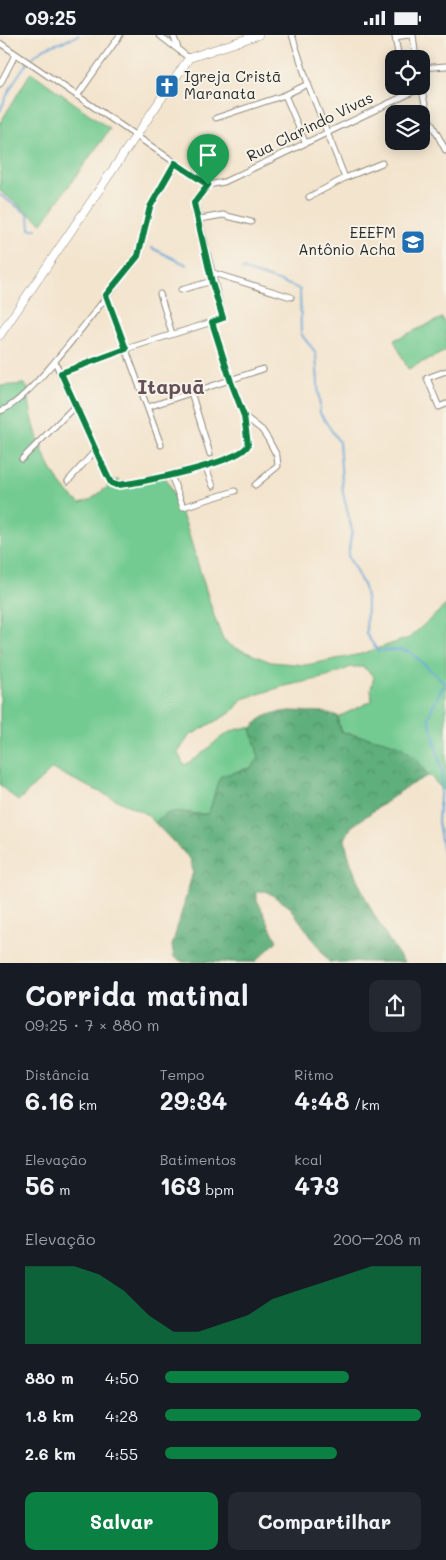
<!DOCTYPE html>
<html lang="pt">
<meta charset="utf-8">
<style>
:root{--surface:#171b24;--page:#242831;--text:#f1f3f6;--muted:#9ea1a6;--accent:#0b8043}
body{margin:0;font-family:Mali,sans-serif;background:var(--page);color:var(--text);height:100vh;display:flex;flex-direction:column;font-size:19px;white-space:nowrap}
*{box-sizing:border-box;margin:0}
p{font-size:16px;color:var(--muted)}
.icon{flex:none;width:28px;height:28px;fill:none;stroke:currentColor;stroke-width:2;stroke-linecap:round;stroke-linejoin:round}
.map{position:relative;height:928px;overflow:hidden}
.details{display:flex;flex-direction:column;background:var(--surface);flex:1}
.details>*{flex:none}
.buttons{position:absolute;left:385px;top:15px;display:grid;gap:10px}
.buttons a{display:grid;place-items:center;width:45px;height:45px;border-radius:10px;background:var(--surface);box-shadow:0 2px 12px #0003;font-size:25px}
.pin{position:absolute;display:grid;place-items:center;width:42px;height:42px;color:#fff;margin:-51px -21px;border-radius:50% 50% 50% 0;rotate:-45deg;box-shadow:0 0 5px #0007}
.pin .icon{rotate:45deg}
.round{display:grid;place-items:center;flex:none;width:52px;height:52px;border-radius:10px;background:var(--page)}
.overview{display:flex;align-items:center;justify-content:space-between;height:85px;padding:0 25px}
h1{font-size:28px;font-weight:700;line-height:38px}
.figures{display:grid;grid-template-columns:repeat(3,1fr);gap:8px;height:85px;padding:5px 25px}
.figures div{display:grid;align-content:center}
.figures b{font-size:25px;font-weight:700}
.figures small{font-size:14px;font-weight:400}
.figures p{font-size:14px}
.chart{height:140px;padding:10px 25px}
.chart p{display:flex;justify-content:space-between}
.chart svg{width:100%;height:90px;margin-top:5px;fill:var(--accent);opacity:.7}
.button{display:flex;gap:10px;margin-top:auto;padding:10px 25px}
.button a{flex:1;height:58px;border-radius:10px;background:var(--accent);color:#fff;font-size:20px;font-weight:700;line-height:58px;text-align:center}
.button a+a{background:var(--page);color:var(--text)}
ul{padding:0 25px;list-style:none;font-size:16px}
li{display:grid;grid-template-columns:80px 60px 1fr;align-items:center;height:38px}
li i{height:12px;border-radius:6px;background:var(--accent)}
.status{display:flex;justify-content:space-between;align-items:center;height:35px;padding:0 25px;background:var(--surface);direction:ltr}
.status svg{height:14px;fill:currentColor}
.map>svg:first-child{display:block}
.grass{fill:#73cb91;stroke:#4f7b5e}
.forest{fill:url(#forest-crowns);stroke:#446d53}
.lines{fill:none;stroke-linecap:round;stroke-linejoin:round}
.stream{stroke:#65a4d7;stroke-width:2}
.street-casing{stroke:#8f887c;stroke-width:7}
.secondary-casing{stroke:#8f887c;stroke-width:9}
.street{stroke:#fff;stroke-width:5}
.secondary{stroke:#fff;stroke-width:8}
.route-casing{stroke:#fff;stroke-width:10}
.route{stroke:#0b8043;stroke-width:6}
.labels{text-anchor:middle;stroke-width:4;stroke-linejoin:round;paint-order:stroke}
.poi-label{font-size:15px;fill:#2b2b2b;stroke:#f7f3e8;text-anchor:start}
.street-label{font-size:15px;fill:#2b2b2b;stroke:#f7f3e8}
.district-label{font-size:20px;font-weight:bold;fill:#635059;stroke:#f7f3e8}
</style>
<div class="status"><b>09:25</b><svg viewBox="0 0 49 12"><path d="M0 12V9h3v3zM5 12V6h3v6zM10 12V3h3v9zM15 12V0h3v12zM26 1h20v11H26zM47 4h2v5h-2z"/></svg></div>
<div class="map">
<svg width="446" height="928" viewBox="0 0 446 928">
<defs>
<pattern id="forest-crowns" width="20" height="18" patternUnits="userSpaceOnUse" patternTransform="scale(1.25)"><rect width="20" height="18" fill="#5eaf7b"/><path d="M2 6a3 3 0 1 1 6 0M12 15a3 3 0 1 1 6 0" fill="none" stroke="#4e8f65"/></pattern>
</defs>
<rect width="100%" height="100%" fill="#f7f3e8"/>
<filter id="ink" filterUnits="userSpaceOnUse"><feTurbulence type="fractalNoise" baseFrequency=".02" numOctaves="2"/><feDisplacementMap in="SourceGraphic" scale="10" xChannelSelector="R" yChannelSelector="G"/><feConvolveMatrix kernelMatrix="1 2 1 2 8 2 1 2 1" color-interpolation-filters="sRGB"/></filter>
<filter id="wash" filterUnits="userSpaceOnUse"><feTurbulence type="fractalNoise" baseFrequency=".0096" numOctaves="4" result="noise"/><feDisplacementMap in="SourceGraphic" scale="20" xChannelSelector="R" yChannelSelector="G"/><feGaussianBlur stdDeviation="1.12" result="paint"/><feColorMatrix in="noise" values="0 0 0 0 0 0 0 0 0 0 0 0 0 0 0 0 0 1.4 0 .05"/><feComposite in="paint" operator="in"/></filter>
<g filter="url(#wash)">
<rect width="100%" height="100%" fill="#f3e4cd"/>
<g class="grass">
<path d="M31,37L110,94L42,188L0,156V88Z"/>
<path d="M442,283L446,291V316L408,334L394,305Z"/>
<path d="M24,349L28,353C30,390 48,446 80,468L90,465L117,445L123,448L165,441L185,487L214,581L223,605L231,611L271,627L306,630L361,619L409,603L446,570V758L430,741H427C411,705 376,706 342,697L338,688V682L372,666L371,654L374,641L363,632H351L327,642L281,652L243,664L232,677L189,701L178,718L184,730C209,720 221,690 252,693L259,723L251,733L237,736L213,763L211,773L207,779C187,781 170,770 155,788L146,779L52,734L18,766L0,750V351Z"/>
</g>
<path class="forest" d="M290,676L323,677L338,681V688L342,697C377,706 410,703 427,741L408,751L351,792L345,804C350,840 382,898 404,927H329L290,872L266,856L257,857V865L277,906L255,927H183L174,922L172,911L193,837L191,825L155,788C171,768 186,781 207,779C215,768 213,753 221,741L251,733L259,723L251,694C262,679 273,678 290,676Z"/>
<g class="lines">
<g class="stream">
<path d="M0,76C9,54 24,25 45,13C56,8 68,7 78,0"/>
<path d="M0,160L29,180L30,194H36"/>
<path d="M152,213L187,230"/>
<path d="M242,234L293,251L300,255L301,298C305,307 313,311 316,320L320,378L339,407L343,458L352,495L348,521L364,552L367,569L366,599L378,616L402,615L410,617L445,648L433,670L429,683L442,736L438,786L446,837"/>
</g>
</g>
</g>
<g filter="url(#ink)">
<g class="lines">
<g class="street-casing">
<g id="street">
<path d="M159,0L189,23"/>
<path d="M173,0L178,13"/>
<path d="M292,0L308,49L345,143"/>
<path d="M413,0L416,24"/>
<path d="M0,8L208,150"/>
<path d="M399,24L395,2L409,0"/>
<path d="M421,33L446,31"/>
<path d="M0,49L15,20"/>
<path d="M421,52L428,82L446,116"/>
<path d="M285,60L305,107"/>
<path d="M77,61L120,0"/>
<path d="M216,83L285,60L308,49"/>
<path d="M208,150L195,168L223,283L212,287L231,347L244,381L262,395L268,404L277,421L278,431L255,450"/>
<path d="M208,150L224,147L421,53"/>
<path d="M309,162L345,143L382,128"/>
<path d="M200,184L223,180L251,187"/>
<path d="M210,237L291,262"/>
<path d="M181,255L212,246"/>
<path d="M160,259L172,299"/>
<path d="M106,260L161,410"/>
<path d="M55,327L106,438L111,447L116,450C137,449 242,427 248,410L244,381"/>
<path d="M446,336L427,343L439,372L446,369"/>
<path d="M61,338L126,314L212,287"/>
<path d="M191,357L210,419"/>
<path d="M148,372L263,334"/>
<path d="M0,376C29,369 107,259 131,231L138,221L150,172L175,128"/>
<path d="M22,424L75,371"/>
<path d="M205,430L213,451"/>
<path d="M171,440L183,472L235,456"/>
<path d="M68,446L95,416"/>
</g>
</g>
<g class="secondary-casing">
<path id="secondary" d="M0,300L189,23L258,0"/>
</g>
<use href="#street" class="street"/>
<use href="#secondary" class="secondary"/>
</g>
</g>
<g class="lines" filter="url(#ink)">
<g class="route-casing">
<path id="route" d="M175,128L208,150L194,168L212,248L223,283L212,287L231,347L244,381L248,410C242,427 137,449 116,450L111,448L106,438L61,338L126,314L106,260L138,221L150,172Z"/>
</g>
<use href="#route" class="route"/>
</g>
<defs>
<g id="church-square" transform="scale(1.25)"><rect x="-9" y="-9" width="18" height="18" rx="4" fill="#1f6fb2" stroke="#f7f3e8"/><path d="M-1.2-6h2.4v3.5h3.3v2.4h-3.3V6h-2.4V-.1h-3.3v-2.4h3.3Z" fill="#fff"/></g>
<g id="school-square" transform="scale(1.25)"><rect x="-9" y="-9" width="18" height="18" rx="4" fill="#1f6fb2" stroke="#f7f3e8"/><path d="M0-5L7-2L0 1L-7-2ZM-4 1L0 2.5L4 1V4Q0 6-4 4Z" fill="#fff"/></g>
</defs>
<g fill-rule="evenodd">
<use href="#church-square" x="167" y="51"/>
<use href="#school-square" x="413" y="207"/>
</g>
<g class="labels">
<g class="poi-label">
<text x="184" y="47">Igreja Cristã<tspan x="184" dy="17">Maranata</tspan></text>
<text x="396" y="203" text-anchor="end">EEEFM<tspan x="396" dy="17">Antônio Acha</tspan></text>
</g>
<g class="street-label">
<text transform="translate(310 92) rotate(-26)" y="5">Rua Clarindo Vivas</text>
</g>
<g class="district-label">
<text x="171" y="359">Itapuã</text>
</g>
</g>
</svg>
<div class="buttons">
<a><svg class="icon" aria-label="locate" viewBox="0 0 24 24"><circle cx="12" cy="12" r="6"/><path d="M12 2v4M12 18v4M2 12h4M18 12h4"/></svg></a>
<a><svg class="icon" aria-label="layers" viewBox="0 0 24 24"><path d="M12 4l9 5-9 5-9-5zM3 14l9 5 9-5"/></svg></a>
</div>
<div class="pin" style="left:208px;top:150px;background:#1e9e55"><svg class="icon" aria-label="arrive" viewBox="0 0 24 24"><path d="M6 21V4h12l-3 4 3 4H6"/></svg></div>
</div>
<section class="details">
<div class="overview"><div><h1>Corrida matinal</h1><p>09:25 · 7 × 880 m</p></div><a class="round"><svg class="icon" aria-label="share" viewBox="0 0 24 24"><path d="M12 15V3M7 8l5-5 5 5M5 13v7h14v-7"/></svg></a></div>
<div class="figures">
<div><p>Distância</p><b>6.16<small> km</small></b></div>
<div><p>Tempo</p><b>29:34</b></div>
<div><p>Ritmo</p><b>4:48<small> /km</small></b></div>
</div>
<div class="figures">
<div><p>Elevação</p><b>56<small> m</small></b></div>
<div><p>Batimentos</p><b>163<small> bpm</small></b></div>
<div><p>kcal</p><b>473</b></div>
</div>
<div class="chart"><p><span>Elevação</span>200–208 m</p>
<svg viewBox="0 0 160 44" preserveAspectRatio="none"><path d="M0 44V6L10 6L20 6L30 10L40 18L50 30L60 38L70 38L80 34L90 30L100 22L110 18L120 14L130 10L140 6L150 6L160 6V44z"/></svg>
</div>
<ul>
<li><b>880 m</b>4:50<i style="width:72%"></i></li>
<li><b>1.8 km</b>4:28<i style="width:100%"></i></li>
<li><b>2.6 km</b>4:55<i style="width:67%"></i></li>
</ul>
<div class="button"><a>Salvar</a><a>Compartilhar</a></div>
</section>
